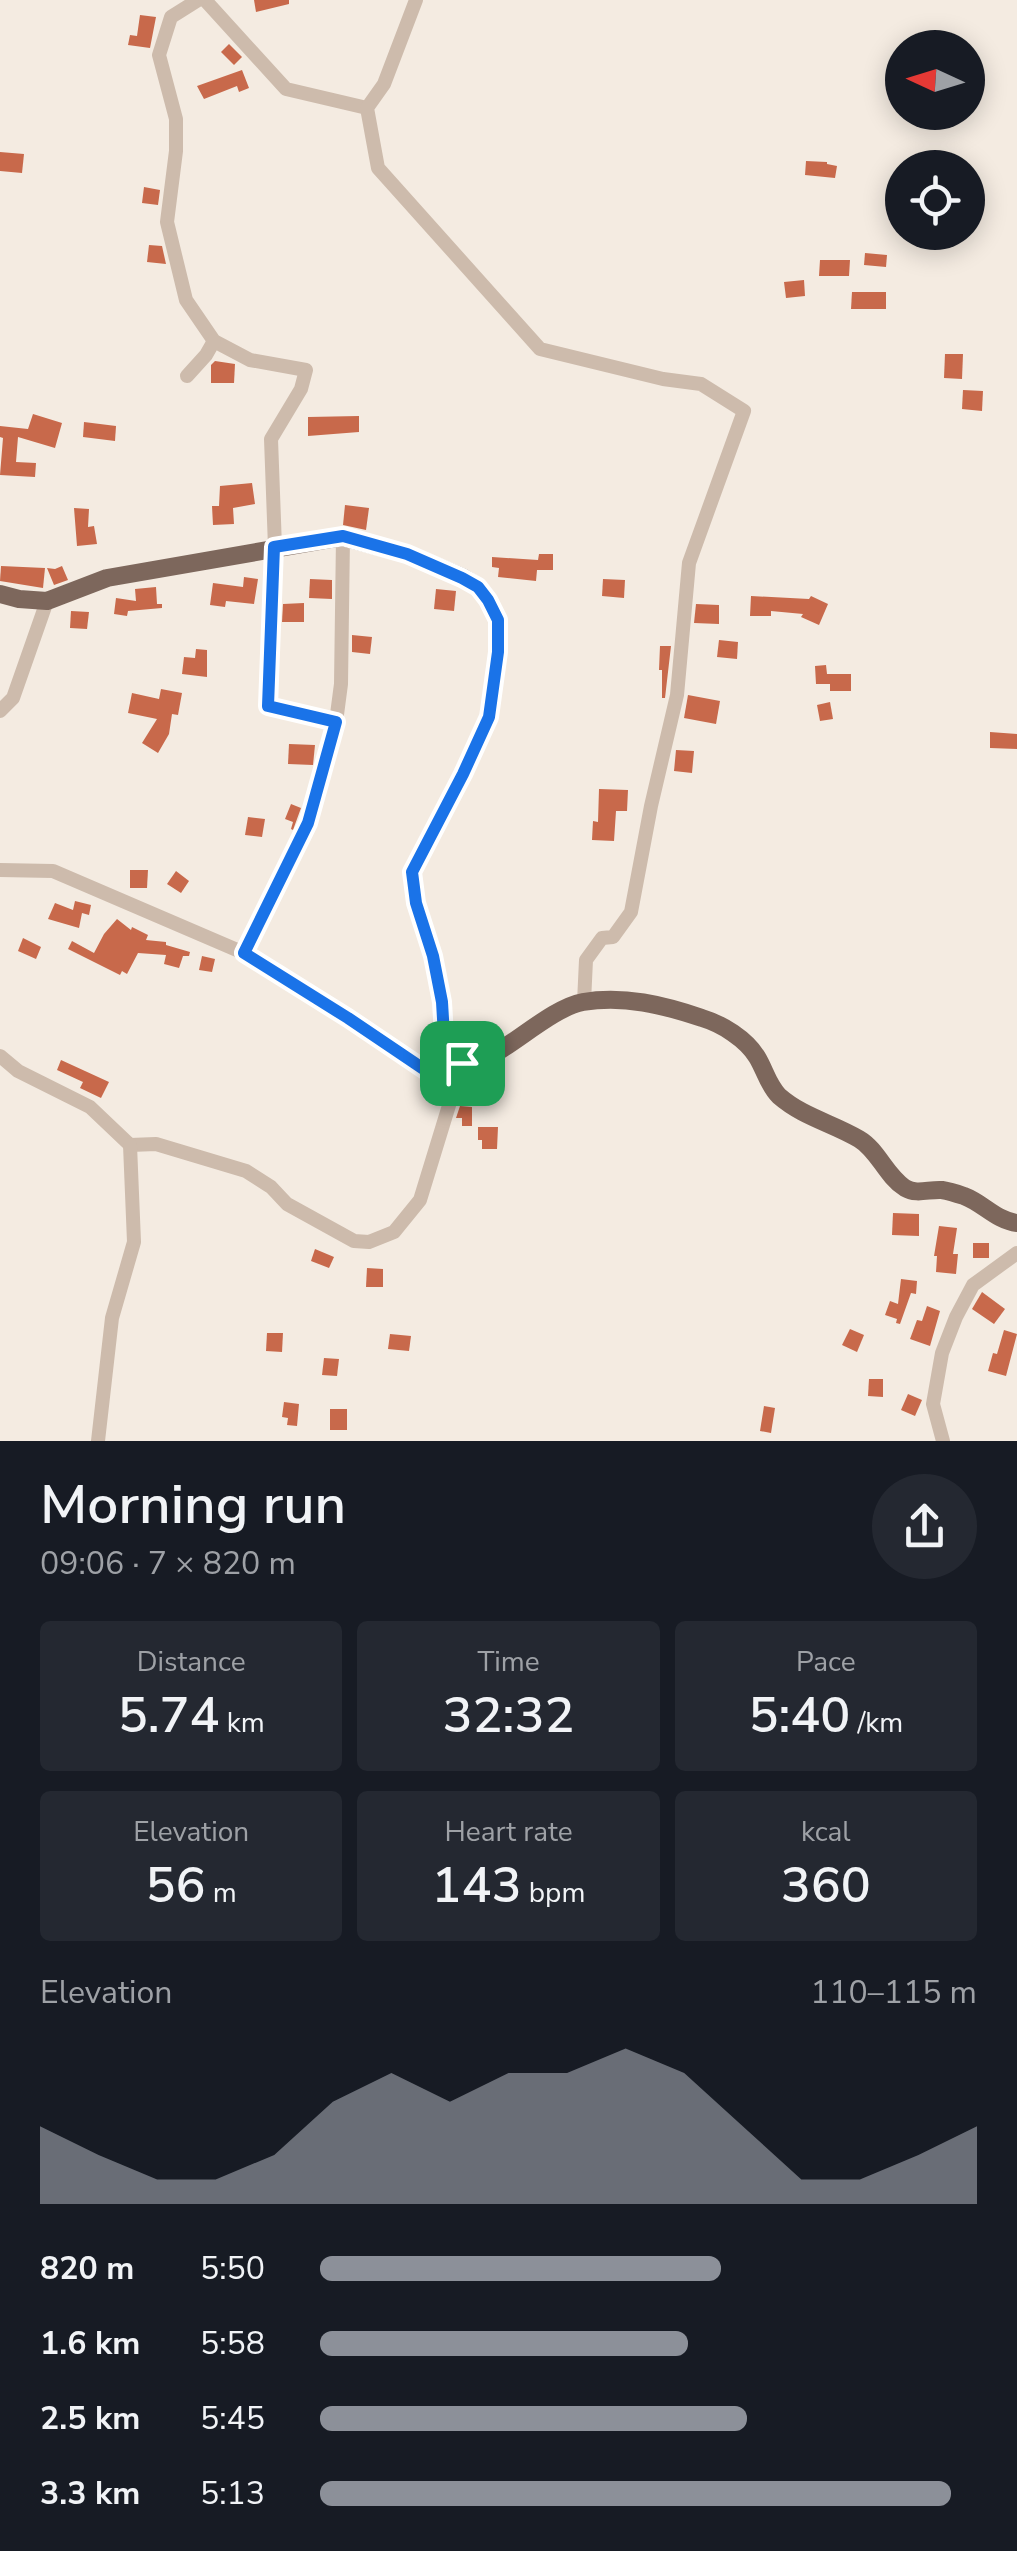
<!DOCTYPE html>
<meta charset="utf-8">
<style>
:root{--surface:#171b24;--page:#242831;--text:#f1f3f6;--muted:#9ea1a6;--accent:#8c9099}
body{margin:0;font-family:"Nunito Sans",sans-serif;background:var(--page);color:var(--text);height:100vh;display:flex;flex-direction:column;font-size:38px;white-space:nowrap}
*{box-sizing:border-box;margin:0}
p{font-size:32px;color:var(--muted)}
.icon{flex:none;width:55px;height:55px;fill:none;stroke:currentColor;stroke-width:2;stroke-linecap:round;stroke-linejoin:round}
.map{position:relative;height:1441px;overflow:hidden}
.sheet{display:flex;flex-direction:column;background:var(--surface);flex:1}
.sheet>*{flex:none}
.needle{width:65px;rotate:274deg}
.buttons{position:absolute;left:885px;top:30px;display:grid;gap:20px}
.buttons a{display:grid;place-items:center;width:100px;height:100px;border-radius:50%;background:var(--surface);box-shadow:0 5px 25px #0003;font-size:50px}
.pin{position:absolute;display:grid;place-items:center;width:85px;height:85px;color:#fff;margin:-42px;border-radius:20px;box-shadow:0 5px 15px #0006}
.round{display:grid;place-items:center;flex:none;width:105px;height:105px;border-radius:52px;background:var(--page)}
.headline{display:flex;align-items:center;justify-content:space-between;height:170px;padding:0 40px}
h1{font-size:55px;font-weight:600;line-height:75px}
.metrics{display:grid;grid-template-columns:repeat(3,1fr);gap:15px;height:170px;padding:10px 40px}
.metrics div{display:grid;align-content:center;border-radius:10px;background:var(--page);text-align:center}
.metrics b{font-size:50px;font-weight:600}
.metrics small{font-size:28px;font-weight:400}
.metrics p{font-size:28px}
.chart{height:280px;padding:20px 40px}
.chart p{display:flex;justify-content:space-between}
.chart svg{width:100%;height:180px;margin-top:10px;fill:var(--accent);opacity:.7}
ul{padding:0 40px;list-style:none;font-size:32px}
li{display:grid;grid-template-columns:160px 120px 1fr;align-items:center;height:75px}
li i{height:25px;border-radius:12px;background:var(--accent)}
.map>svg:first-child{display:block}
.building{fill:#c8694b}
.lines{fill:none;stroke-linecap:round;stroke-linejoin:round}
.minor{stroke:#cdbbac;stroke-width:14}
.major{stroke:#7d675c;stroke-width:18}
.route-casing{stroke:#fff;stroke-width:20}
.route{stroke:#1a73e8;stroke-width:12}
</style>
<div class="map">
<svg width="1017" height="1441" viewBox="0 0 1017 1441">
<rect width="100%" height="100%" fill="#f4ebe1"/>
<g class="building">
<path d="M254,0H289V4L256,12Z"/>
<path d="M140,15L156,17L150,48L128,45L130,35L137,36Z"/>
<path d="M229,44L242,57L234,65L221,52Z"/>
<path d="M242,70L249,88L239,92L237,86L204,99L197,86Z"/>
<path d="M0,152L24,154L22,173L0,171Z"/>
<path d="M806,161L827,162V164L837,166L835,178L805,175Z"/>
<path d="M144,187L160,190L158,205L142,203Z"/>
<path d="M149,245L162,246L166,264L147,262Z"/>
<path d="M865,253L887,255L886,267L864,265Z"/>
<path d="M820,260H850L849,276H819Z"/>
<path d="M804,280L805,296L786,298L784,282Z"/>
<path d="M852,292H886V309H851Z"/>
<path d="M945,354H963L962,379L944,378Z"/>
<path d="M215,361L235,364L234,383H211V365Z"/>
<path d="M963,390L983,391L982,411L962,409Z"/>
<path d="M33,414L62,423L55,448L18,437L16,462L36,463L35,477L0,475L3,438L0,437V426L28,429Z"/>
<path d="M359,416V432L308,436V417Z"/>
<path d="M84,422L116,426L115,441L83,437Z"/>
<path d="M252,483L255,504L233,508L234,524L213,525L212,506H219L220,486Z"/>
<path d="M345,505L369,508L366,530L343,525Z"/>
<path d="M74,508L89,509L88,527L94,526L97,544L77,546Z"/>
<path d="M539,554H553V570H537L536,581L498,577L499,568L492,567V557L538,560Z"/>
<path d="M1,566L45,568L43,588L0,581Z"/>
<path d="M62,566L68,580L54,585L47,568L55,569Z"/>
<path d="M244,577L258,579L254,604L226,601L225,607L210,605L213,583L243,587Z"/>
<path d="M310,579L332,580V599L309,598Z"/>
<path d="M603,579L625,580L624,598L602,596Z"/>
<path d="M156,587L157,604H162V608L128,611L127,616L114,614L116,598L136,601L135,589Z"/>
<path d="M436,589L456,591L454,611L434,609Z"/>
<path d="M751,596L809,599L811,596L828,604L819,625L801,617L803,614L771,611V616H750Z"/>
<path d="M304,603V622H282L283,604Z"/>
<path d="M696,604L719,605V624L694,623Z"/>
<path d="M71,611L89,612L87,629L70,628Z"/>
<path d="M352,635L372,637L370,654L352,652Z"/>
<path d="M719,640L738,642L737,659L717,657Z"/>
<path d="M660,646H671L665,698H662V670H659Z"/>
<path d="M196,649L207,650V677L182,674L184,657L195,658Z"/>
<path d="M826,665L827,674H851V691H830V684H816L815,666Z"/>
<path d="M161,689L182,693L178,715L172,714L169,734L158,753L142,743L157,719L128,713L132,693L159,699Z"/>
<path d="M688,695L720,701L716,724L684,718Z"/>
<path d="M830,702L833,719L820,721L817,705Z"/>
<path d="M990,732L1017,734V749L990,748Z"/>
<path d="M289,744L315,745L313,765L288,764Z"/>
<path d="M676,750L694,751L692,773L674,771Z"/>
<path d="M599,789L628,790L627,811H616L614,841L592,840L593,821L598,822Z"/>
<path d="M291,804L301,808L293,830L291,829L293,822L285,819Z"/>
<path d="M248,817L265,819L262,837L245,835Z"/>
<path d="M130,870H148L147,888H130Z"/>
<path d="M176,871L189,881L181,893L167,884Z"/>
<path d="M75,901L91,905L89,915L82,913L79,928L48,919L55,903L73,910Z"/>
<path d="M117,919L131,930L132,927L148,935L146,940L166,942V945L190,952L189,956H183L179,968L164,964L166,955L138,953L127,974L122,971L120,975L68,949L72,941L94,953L104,934Z"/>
<path d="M23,938L41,947L36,959L18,951Z"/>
<path d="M202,956L215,959L212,972L199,970Z"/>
<path d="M61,1060L109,1082L101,1098L80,1088L83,1082L57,1070Z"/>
<path d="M460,1106L472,1107V1126H462V1118H456Z"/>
<path d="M478,1127H498L497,1149H482V1140H478Z"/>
<path d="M893,1213L919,1214V1236L892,1235Z"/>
<path d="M939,1226L957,1228L953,1254H958L956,1274L936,1272L937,1256H934Z"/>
<rect x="973" y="1243" width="16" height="15"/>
<path d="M315,1249L334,1257L329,1268L311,1261Z"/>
<path d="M367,1268L383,1269V1287H366Z"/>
<path d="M901,1279L917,1281L916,1294L911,1293L900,1324L896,1323L897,1319L885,1315L890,1301L898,1304Z"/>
<path d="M982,1292L1005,1309L994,1324L972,1309Z"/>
<path d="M927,1306L940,1311L930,1346L910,1339L917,1320L922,1321Z"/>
<path d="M850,1329L864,1335L857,1352L842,1345Z"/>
<path d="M1004,1330L1017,1334L1006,1376L988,1371L993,1353L997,1354Z"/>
<path d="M267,1333H283L282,1352L266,1351Z"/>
<path d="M390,1334L411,1336L409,1351L388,1349Z"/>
<path d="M324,1358L339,1359L337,1376L322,1375Z"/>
<path d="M869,1379H883V1397L868,1396Z"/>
<path d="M908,1394L922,1400L915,1416L901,1410Z"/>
<path d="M284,1402L299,1404L297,1426L287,1425L288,1418L282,1417Z"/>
<path d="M764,1406L775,1408L771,1433L760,1431Z"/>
<rect x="330" y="1409" width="17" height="21"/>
</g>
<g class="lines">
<g class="minor">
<path d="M198,0L171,17L159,55L176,119V151L167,222L186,300L214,341L250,360L306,370L301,389L271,439L275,547L268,706L336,722"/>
<path d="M205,0L286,89L367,108"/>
<path d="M416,0L384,84L367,108L378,168L540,349L663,379L701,384L744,411L689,563L677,695L651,806L631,912L613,937L602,938L586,960L584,1002"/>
<path d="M187,376L206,355L214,341"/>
<path d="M0,711L13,698L47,601"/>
<path d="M0,870L53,871L244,953L348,1018L428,1072L457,1083"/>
<path d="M244,953L308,823L336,722L341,684L343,537"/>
<path d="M0,1056L18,1071L90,1107L130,1145L156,1144L246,1171L271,1187L287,1204L354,1241L369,1242L394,1232L420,1200L462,1063"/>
<path d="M98,1441L112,1318L134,1242L130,1145"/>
<path d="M943,1441L933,1404L942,1353L956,1317L973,1285L1017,1253"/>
</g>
<path class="major" d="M0,594L19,599L47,601L107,578L343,537L407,554L462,577L478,587L488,600L498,620V651L489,717L463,774L412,872L416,903L433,956L442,1002L445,1052C451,1058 456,1063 464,1064C493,1067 545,1009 583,1002C624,995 663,1005 702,1018C722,1024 746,1039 757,1057C765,1070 768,1085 779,1096C803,1117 832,1123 859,1139C878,1150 886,1176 905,1188C917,1195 929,1189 942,1190C948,1191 958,1194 964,1196C983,1203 997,1221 1017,1223"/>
</g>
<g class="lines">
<g class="route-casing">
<path id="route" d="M343,536L407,554L462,578L478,587L488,600L498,620V652L489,717L463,774L412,872L416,903L433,956L442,1002L445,1052L455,1061L462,1063L457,1084L428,1072L348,1018L244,953L308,823L336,722L268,706L274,547Z"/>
</g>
<use href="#route" class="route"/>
</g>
</svg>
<div class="buttons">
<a><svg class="needle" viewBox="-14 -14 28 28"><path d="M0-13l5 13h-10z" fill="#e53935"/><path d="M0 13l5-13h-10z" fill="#9ea1a6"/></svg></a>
<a><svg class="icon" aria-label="locate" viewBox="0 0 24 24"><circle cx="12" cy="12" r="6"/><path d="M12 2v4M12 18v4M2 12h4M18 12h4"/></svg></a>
</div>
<div class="pin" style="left:462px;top:1063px;background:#1e9e55"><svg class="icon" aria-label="arrive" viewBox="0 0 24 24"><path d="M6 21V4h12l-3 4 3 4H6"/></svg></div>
</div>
<section class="sheet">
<div class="headline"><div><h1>Morning run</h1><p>09:06 · 7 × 820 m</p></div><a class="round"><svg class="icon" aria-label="share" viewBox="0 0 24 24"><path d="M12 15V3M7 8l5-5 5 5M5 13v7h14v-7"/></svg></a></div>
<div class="metrics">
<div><p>Distance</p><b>5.74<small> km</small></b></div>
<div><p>Time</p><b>32:32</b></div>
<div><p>Pace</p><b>5:40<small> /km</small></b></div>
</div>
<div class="metrics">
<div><p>Elevation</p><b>56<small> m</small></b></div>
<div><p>Heart rate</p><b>143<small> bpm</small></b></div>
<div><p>kcal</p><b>360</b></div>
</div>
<div class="chart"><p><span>Elevation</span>110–115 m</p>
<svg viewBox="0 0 160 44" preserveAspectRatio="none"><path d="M0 44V25L10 32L20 38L30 38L40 32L50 19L60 12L70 19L80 12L90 12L100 6L110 12L120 25L130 38L140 38L150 32L160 25V44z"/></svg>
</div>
<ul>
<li><b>820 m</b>5:50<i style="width:61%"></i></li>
<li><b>1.6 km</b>5:58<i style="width:56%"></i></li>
<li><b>2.5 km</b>5:45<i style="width:65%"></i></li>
<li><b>3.3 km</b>5:13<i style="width:96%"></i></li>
</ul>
</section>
